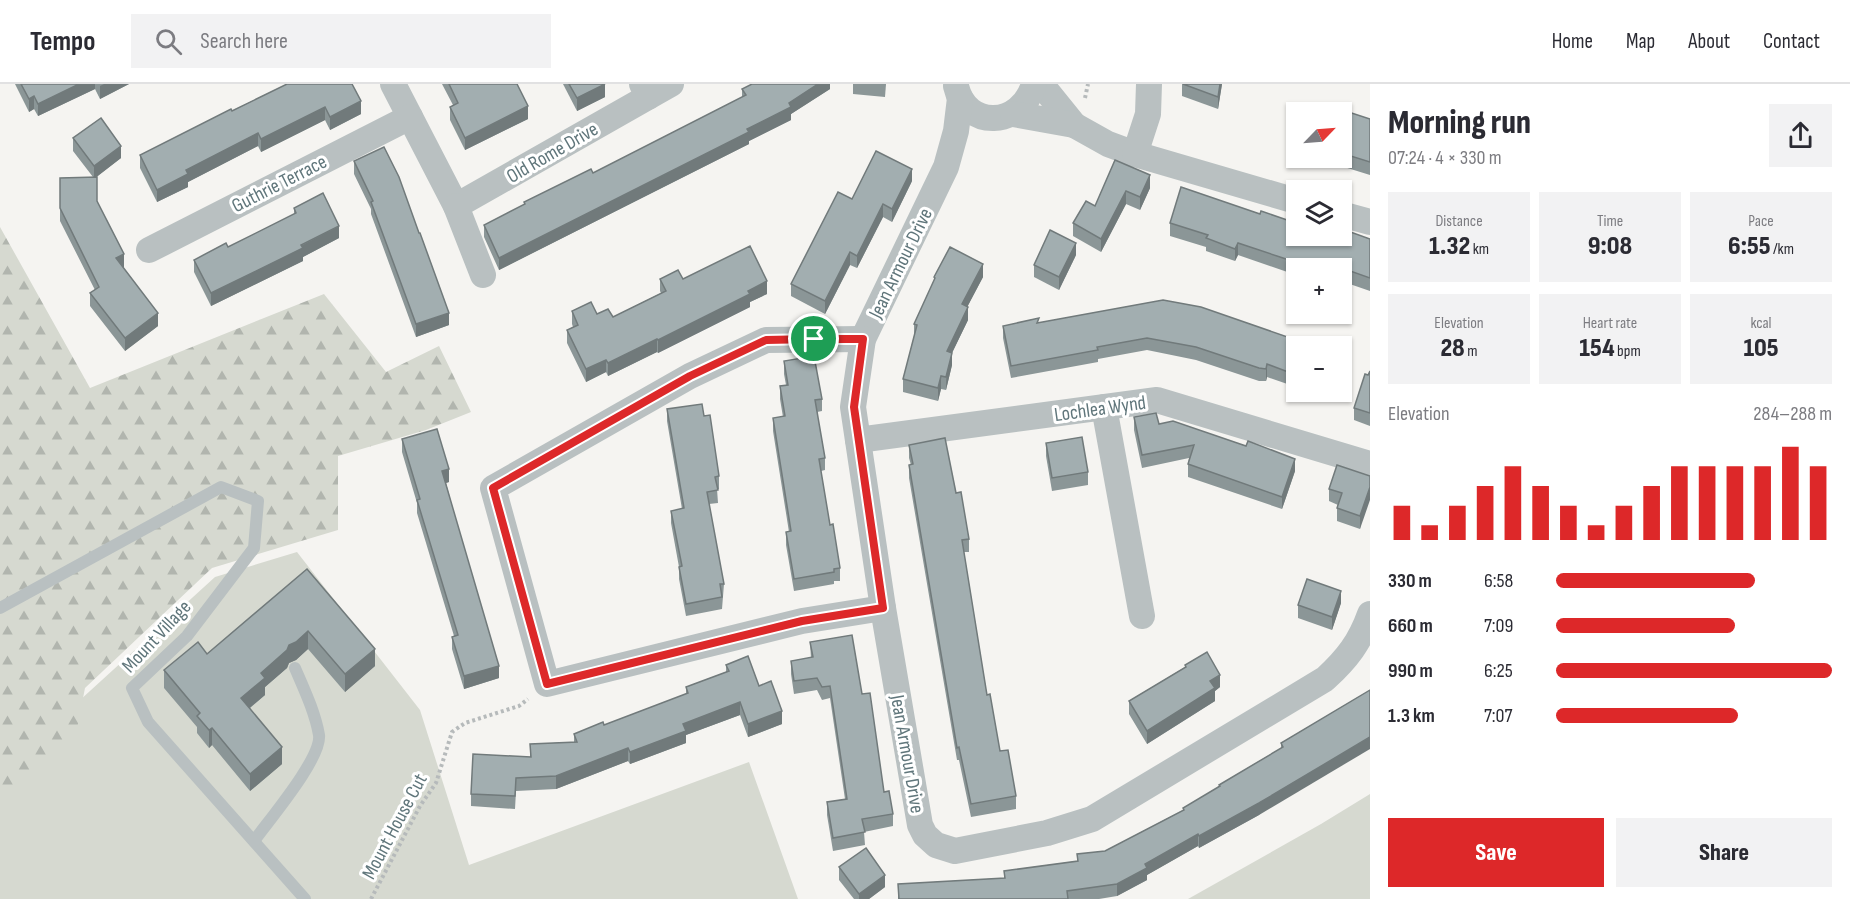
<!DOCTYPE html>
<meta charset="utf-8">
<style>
:root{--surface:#fff;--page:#f2f2f3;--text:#2b2b33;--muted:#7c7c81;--line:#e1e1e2;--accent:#dd2829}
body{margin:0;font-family:"Sofia Sans Condensed",sans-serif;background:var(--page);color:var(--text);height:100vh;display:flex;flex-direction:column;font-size:22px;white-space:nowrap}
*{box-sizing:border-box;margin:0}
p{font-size:20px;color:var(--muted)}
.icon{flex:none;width:33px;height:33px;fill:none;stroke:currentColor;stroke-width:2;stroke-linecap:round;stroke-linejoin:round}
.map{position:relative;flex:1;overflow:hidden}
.panel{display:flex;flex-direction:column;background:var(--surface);width:480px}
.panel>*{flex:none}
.needle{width:39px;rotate:65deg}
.controls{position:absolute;left:1286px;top:18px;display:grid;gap:12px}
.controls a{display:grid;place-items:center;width:66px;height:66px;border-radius:0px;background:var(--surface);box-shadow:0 2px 4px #0004;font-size:30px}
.pin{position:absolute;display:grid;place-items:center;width:51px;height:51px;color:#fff;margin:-26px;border:3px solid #fff;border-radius:50%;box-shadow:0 2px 6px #0007}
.round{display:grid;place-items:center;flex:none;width:63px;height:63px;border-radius:0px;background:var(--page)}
.head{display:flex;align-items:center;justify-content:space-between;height:102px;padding:0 18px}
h1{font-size:33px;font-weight:800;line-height:45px}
.metrics{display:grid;grid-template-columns:repeat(3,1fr);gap:9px;height:102px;padding:6px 18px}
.metrics div{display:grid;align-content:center;border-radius:0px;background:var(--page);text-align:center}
.metrics b{font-size:26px;font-weight:800}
.metrics small{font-size:16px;font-weight:400}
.metrics p{font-size:16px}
.chart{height:168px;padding:12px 18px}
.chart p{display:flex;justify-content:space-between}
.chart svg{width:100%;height:108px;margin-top:6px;stroke:var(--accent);stroke-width:6}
.primary-button{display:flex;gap:12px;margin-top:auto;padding:12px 18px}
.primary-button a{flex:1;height:69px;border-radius:0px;background:var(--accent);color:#fff;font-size:24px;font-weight:800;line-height:69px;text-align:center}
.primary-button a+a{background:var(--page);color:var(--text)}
ul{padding:0 18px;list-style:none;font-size:20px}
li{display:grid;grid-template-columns:96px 72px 1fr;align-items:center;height:45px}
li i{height:15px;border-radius:8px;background:var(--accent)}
header{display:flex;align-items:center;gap:36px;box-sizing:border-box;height:84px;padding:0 30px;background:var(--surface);border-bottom:2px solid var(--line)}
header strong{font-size:28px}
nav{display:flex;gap:33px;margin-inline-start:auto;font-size:21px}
.search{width:420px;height:54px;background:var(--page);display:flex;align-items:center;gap:15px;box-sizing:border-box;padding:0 21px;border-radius:0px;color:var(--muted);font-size:22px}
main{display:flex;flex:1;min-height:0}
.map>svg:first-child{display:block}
.grass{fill:#d6d9d0}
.forest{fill:url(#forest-firs)}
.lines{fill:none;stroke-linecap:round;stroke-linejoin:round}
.path{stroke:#b6babb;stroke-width:4;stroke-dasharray:3 3;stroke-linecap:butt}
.service{stroke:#b9c0c1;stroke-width:12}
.minor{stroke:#b9c0c1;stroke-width:26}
.wall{fill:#8b9697}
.shaded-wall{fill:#717a7b}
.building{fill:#a2aeb0;stroke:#717a7b;stroke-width:1.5}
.route-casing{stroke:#fff;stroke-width:12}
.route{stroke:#dd2829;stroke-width:8}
.labels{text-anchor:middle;stroke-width:6;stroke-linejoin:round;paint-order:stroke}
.street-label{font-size:20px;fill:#60767b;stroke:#fff}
</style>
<header>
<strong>Tempo</strong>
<div class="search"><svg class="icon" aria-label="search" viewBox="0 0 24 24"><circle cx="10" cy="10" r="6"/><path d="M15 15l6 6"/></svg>Search here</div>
<nav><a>Home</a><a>Map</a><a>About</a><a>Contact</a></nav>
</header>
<main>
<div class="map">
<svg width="1370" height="815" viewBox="0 0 1370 815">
<defs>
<pattern id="forest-firs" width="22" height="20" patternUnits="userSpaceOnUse" patternTransform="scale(1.5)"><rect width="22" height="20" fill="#d6d9d0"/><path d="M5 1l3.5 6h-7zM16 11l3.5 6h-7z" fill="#b1b5ae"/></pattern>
</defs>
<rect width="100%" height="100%" fill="#f5f4f1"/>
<g class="grass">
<path d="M297,468L420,626L469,781L749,678L798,815H0V689L215,493Z"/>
<path d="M1370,710V815H1188L1321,740Z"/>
</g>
<path class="forest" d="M0,143L90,304L324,210L386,288L439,262L471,328L426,346L338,372V446L212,484L85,604L76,650L0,728Z"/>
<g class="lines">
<g class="path">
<path d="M1085,14L1088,0"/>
<path d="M371,815L420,722L436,699L452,648L465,639L519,622L528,615"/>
</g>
<g class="service">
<path d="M0,524L221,403L258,417L254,464L187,552L132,604L148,638L305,815"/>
<path d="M254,757C269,736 322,674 319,651C315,628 304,605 295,584"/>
</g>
<g class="minor">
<path d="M393,0L456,122L648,13L642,0"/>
<path d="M1041,0L1074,41"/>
<path d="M956,2C966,46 1021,44 1034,0"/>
<path d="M648,13L671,0"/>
<path d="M960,14L956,47L946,83L863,255L853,323L883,524L920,741L925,751L936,761L955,767L1047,749L1092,735L1325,595C1347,575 1360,558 1370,530"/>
<path d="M1013,30L1074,41L1108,60L1135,70L1296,117"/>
<path d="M1135,70L1148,30L1149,0"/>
<path d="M456,122L483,191"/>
<path d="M1341,130L1370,138"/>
<path d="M149,166L410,33"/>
<path d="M863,255L766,256L690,292L493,404L547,600L802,537L883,524"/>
<path d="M1104,323L1142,532"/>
<path d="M858,356L1157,316L1370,380"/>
</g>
</g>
<g class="wall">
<path d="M15,0H129L100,15L95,5L38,32L34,25L29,28Z"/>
<path d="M287,0L361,30L330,46L325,36L261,68L258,62L188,98V103L157,118L140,84V71Z"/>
<path d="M442,0H517L528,35L465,66L450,36V23L453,21Z"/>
<path d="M563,0H605V13L577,27Z"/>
<path d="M830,0V5L791,30V36L749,57V60L499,186L484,153V141L524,121V118L593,89L742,13V5Z"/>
<path d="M853,0H886L885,13L853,10Z"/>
<path d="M1182,0H1222L1218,25L1182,12Z"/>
<path d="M1341,28L1370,35V91L1315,74H1341Z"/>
<path d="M73,54L121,74L96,93L97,117L124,183L123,184L158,242L125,267L90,222V209L95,206L60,137V94L93,93L73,67Z"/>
<path d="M1115,76L1150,104L1140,126L1126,120L1101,168L1073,152V139L1095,122Z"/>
<path d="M354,77L449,241L416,253L371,130V125L354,90Z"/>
<path d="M912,97L892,138L883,133L857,184L850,181L825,230L791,212V200L852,115Z"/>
<path d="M294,124L339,154L303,173V177L211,222L194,188V176L228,163L294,130Z"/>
<path d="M1260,130L1296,139L1343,154L1370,155V207L1341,197V184H1296V191L1238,171L1235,177L1206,167V163L1170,152V139Z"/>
<path d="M1076,171L1059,206L1034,193V181Z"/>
<path d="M934,193H983L967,223L968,236L952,269V281L946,306L941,305L938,317L903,308V295L914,252V240L934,198Z"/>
<path d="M660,195H683L767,210L750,218V223L658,269L657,268L608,292L606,288L586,298L567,259V246L573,243L572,240V227L613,233L661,209L660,207Z"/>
<path d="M1039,238L1296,262V303L1267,293L1266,297H1259L1196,276L1147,266L1098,275V278L1011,294L1003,254V242Z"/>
<path d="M784,277L822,315V327L817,328L825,374V386L821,387L830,441L840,484V497H834V500L794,507L786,461V448H789L773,347V334L783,333L780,315V302L786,301L784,290Z"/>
<path d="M1370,287V342L1354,336V324Z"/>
<path d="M1308,308H1321L1320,312Z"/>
<path d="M667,325L704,332L719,392V405H717L718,419L709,420L724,500L722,525L686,532L679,495V483L671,439V427L682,425L667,337Z"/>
<path d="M1134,333L1159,340L1295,387L1282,425L1188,393V380L1189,374L1142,384L1134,346Z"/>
<path d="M402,355L449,398L446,399L499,594L464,605L452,565V553L454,552L417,429V419L402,368Z"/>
<path d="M1046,359L1088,388V401L1052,407L1046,372Z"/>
<path d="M909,361L956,409L969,455V468H964L987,611L1000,667L1016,712V725L971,733L959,676H957L909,394V381H911L909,374Z"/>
<path d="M1370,392L1360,445L1337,437V424L1338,421L1329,417V405Z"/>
<path d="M307,485L375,582L345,608L308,565L296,576L289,579L287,584L265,603V611L250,624L282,680L250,707L212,661L209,664L197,649V643L164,604V586L207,570Z"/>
<path d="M1341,519L1332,546L1298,534V521Z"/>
<path d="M810,558L862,610L884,708L893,730V742L864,748L865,761L833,767L827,731V718L845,715L830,614L822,616L817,606L794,610L791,590V577L811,574Z"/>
<path d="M726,581L759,602L782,640L748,653L740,631L686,651V659L630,680L628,677L556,705L516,707L515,725L471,722V710L530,673V660L574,658V650L604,641L686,610V603L726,588Z"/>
<path d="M1185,581L1220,603L1215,607V617L1147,660L1129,630V617L1185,583Z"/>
<path d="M1370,606L1259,731L1199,764L1198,762L1147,791V796L1117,812L1099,815H898V800L1004,794V787L1077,777V770L1105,767L1183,726V724L1219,703V701L1281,664V659Z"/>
<path d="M839,783L885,803L869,815H854L839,796Z"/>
</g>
<g class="shaded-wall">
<path d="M79,0H95V5L38,32V20Z"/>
<path d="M104,0H129L100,15V2Z"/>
<path d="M605,0V13L577,27V14Z"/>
<path d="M818,0H830V5L791,30V36L749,57V60L499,186V174L747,45Z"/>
<path d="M1220,0H1222L1218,25V13Z"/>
<path d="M34,12V25L29,28V15Z"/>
<path d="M361,17V30L330,46V33Z"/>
<path d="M528,22V35L465,66V54Z"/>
<path d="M325,23V36L261,68V55Z"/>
<path d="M258,49V62L188,98V103L157,118V106L186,86Z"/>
<path d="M121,62V74L94,95V82Z"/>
<path d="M912,85V97L892,138V125Z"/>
<path d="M1150,91V104L1140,126V113Z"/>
<path d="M1126,107V120L1101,168V155Z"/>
<path d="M883,120V133L857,184V172Z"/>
<path d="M339,142V154L303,173V177L211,222V209Z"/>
<path d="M1076,159V171L1059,206V193Z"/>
<path d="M1238,159V171L1235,177V165Z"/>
<path d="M850,168V181L825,230V217Z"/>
<path d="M124,170V183L116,187V174Z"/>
<path d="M983,180V193L962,233V220Z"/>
<path d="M767,197V210L750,218V223L658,269V256L748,207Z"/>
<path d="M968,223V236L952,269V281L946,306L947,267Z"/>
<path d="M158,229V242L125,267V254Z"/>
<path d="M449,229V241L416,253V240Z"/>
<path d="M657,255V268L608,292V279Z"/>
<path d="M606,276V288L586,298V285Z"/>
<path d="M1267,280V293L1266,297V285Z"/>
<path d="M941,292V305L938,317V304Z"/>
<path d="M1295,375V387L1282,425V413Z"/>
<path d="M449,385V398L442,400V387Z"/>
<path d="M1370,403V416L1360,445V432Z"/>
<path d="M1341,507V519L1332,546V533Z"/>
<path d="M308,547V565L296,576L289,579L287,584L265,603V611L241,631V614L261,589L289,561Z"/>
<path d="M375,565V582L345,608V590Z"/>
<path d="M499,582V594L464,605V592Z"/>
<path d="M1220,591V603L1215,607V617L1147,660V647L1210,597Z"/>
<path d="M740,618V631L686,651V659L630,680V668L683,640Z"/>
<path d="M782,627V640L748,653V640Z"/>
<path d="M212,644V661L209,664V646Z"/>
<path d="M1370,653V665L1259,731L1199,764V752Z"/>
<path d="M282,663V680L250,707V690Z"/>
<path d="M628,664V677L556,705V692Z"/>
<path d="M1198,750V762L1147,791V796L1117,812V800L1145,780Z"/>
<path d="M885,791V803L869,815H859V810Z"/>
</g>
<g class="building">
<path d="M21,0H79L38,20L34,12L29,15Z"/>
<path d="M287,0H352L361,17L330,33L325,23L261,55L258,49L186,86L188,90L157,106L140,71L231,25L232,27Z"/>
<path d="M449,0H517L528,22L465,54L450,23L458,19Z"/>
<path d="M569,0H605L577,14Z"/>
<path d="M752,0H818L789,19L791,23L747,45L749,48L499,174L484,141L525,120L524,118L591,85L593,89L746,11L742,5Z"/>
<path d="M1183,0H1220L1218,13Z"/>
<path d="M1324,20L1370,35V78L1341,69V28H1321Z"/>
<path d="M101,34L121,62L94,82L73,54Z"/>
<path d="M384,63L399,93L419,149H420L449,229L416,240L371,118L373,117L354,77Z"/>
<path d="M876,67L912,85L892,125L883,120L857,172L850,168L825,217L791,200L838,108L852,115Z"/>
<path d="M1115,76L1150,91L1140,113L1126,107L1101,155L1073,139L1086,117L1095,122Z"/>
<path d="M97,93V117L124,170L116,174L158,229L125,254L90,209L99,203L60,124V94Z"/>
<path d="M1181,103L1260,130L1261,127L1296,139V152H1337L1343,154L1345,146L1370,155V194L1322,177L1319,184H1313L1238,159L1235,165L1206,154L1208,151L1170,139Z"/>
<path d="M323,109L339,142L301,161L303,164L211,209L194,176L226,159L228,163L296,129L294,124Z"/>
<path d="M1050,146L1076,159L1059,193L1034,181Z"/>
<path d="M750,162L767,197L748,207L750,210L658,256L657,255L608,279L606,276L586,285L567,246L578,241L572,227L591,218L597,230L608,225L613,233L666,207L660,195L678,186L683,195Z"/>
<path d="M950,163L983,180L962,220L968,223L947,267L952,269L946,293L941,292L938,304L903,295L917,241L914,240L935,194L934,193Z"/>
<path d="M1163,216L1201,223L1299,257L1300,254L1323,262H1296V291L1267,280L1266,285L1259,284L1196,263L1147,254L1097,263L1098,266L1011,282L1003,242L1039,234L1037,239Z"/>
<path d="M814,272L822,315L815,316L825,374L819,375L830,441L833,440L840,484L834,485V488L794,495L786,448L791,447L773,334L785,332L780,302L788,301L784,277Z"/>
<path d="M1370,287V329L1354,324L1365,290L1368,291Z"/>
<path d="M702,320L704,332L710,331L719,392L715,393L718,406L707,408L724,500H720L722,513L686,520L679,483L682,482L671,427L684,424L667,325Z"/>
<path d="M1156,329L1159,340L1173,337L1246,362L1248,357L1295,375L1282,413L1188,380L1194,361L1142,371L1134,333Z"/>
<path d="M437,345L449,385L442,387L499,582L464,592L452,553L458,551L417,416L420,415L402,355Z"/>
<path d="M1082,353L1088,388L1052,394L1046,359Z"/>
<path d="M945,354L956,409L961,408L969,455L962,456L987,611L990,610L1000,667L1008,666L1016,712L971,720L959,663L957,664L909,381L913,380L909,361Z"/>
<path d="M1337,381L1370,392V403L1360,432L1337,424L1342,409L1329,405Z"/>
<path d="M307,485L375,565L345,590L308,547L296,558L289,561L287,566L261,589L265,594L241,614L282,663L250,690L212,644L209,646L197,632L200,629L164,586L198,558L207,570Z"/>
<path d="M1307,495L1341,507L1332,533L1298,521Z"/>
<path d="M852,551L862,610L870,609L884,708L889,707L893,730L862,735L865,748L833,754L827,718L847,715L830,602L822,603L817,594L794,597L791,577L813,573L810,558Z"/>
<path d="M1207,568L1220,591L1210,597L1215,604L1147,647L1129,617L1186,583L1185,581Z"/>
<path d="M748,572L759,602L771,597L782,627L748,640L740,618L683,640L686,647L630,668L628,664L556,692L516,694L515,712L471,710L473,670L531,673L530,660L577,658L574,650L603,638L604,641L688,609L686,603L729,587L726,581Z"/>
<path d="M1370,606V653L1259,719L1199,752L1198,750L1145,780L1147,784L1117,800L1067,807L1068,815H899L898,800L1005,794L1004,787L1078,777L1077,770L1105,767L1184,726L1183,724L1220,702L1219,701L1283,663L1281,659Z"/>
<path d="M866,764L885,791L859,810L839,783Z"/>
</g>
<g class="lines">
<g class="route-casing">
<path id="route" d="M814,255H863L854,323L883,524L802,537L547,600L493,404L690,292L766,256Z"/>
</g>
<use href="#route" class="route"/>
</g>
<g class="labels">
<g class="street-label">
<text transform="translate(552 68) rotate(-30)" y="7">Old Rome Drive</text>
<text transform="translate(279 99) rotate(-27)" y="7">Guthrie Terrace</text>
<text transform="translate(900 179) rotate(-64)" y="7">Jean Armour Drive</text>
<text transform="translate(1100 324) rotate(-8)" y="7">Lochlea Wynd</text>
<text transform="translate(156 552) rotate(-47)" y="7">Mount Village</text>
<text transform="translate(908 670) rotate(80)" y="7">Jean Armour Drive</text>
<text transform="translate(394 742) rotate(-62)" y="7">Mount House Cut</text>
</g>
</g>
</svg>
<div class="controls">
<a><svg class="needle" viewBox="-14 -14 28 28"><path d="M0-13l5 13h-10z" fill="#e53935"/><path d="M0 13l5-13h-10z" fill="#7c7c81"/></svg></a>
<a><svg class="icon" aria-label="layers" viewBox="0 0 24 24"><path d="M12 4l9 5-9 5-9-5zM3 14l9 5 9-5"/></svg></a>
<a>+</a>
<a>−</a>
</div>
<div class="pin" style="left:814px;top:255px;background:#1e9e55"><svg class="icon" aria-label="arrive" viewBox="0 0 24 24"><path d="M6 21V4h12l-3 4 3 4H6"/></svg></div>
</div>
<section class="panel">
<div class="head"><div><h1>Morning run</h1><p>07:24 · 4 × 330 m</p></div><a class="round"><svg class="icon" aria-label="share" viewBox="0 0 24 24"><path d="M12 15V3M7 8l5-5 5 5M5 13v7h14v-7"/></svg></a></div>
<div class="metrics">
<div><p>Distance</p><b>1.32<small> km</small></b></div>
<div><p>Time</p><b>9:08</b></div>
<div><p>Pace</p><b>6:55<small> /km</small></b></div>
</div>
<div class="metrics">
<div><p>Elevation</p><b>28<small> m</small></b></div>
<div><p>Heart rate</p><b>154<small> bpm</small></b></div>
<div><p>kcal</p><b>105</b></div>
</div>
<div class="chart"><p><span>Elevation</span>284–288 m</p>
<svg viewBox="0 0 160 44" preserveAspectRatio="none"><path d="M5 44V30M15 44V38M25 44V30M35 44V22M45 44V14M55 44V22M65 44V30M75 44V38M85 44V30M95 44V22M105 44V14M115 44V14M125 44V14M135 44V14M145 44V6M155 44V14"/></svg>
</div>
<ul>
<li><b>330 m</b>6:58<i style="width:72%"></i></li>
<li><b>660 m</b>7:09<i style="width:65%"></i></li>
<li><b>990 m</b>6:25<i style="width:100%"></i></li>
<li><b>1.3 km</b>7:07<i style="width:66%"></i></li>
</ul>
<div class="primary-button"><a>Save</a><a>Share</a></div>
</section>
</main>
